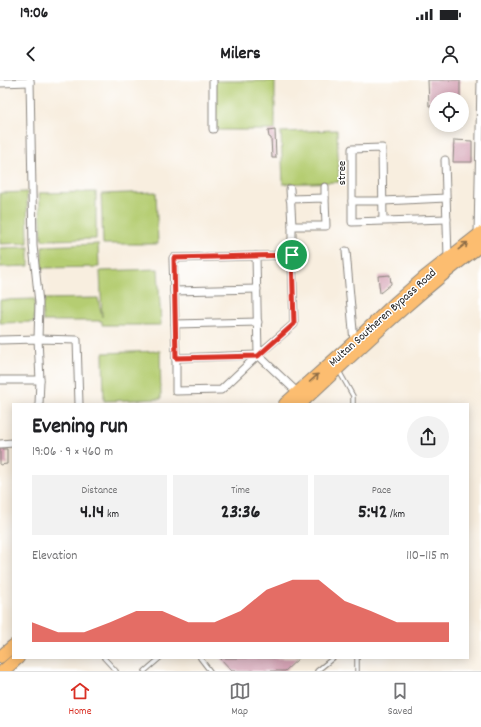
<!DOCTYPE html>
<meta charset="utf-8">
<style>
:root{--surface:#fff;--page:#f2f2f2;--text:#202124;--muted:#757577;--line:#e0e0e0;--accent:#d93025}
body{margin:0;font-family:Dekko,sans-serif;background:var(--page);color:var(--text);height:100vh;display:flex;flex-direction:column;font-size:15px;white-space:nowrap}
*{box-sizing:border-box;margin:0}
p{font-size:13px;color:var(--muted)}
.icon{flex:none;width:22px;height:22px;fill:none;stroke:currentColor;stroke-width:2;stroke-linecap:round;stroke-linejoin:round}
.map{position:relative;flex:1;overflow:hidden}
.details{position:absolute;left:12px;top:323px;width:457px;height:256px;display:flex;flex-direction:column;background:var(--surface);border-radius:0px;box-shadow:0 2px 10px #0003}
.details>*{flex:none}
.tools{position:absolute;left:429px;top:12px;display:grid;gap:8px}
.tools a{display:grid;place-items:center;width:40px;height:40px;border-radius:50%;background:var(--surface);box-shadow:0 2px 10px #0003;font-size:20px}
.pin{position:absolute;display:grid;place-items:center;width:34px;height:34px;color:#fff;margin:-17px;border:2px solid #fff;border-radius:50%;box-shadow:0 1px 4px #0007}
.round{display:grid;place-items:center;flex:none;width:42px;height:42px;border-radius:21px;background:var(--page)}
.overview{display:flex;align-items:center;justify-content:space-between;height:68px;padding:0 20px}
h1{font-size:22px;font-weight:800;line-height:30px}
.metrics{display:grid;grid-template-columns:repeat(3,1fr);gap:6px;height:68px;padding:4px 20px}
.metrics div{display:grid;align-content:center;border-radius:0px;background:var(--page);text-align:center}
.metrics b{font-size:20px;font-weight:800}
.metrics small{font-size:11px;font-weight:400}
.metrics p{font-size:11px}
.chart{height:112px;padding:8px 20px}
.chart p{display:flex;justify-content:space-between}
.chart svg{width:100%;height:72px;margin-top:4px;fill:var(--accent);opacity:.7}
.status{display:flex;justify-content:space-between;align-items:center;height:28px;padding:0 20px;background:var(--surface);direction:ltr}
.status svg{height:11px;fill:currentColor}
header{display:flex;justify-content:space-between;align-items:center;height:52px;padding:0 20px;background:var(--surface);font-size:18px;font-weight:800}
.dock{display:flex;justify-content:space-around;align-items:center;height:56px;border-top:1px solid var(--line);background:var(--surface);font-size:11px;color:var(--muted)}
.dock a{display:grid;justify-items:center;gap:2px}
.dock .current{color:var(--accent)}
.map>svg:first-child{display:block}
.green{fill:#b5cd72;stroke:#687447}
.building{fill:#d6a4b6}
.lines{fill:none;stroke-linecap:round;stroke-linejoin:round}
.service-casing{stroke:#8a857e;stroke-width:5.5}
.minor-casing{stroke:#8a857e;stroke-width:9}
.trunk-casing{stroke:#8a857e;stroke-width:14}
.service{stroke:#fff;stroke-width:3.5}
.minor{stroke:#fff;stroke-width:7}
.trunk{stroke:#fcbd6f;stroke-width:12}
.oneway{stroke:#8c6c46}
.route-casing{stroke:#fff;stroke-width:8}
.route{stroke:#d93025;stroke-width:5}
.labels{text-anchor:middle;stroke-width:3;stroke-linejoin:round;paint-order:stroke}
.street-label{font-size:12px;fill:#1c1c1c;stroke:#fff}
</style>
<div class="status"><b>19:06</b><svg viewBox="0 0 49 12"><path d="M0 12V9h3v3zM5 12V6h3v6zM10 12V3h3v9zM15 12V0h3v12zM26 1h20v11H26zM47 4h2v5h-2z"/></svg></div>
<header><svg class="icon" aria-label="back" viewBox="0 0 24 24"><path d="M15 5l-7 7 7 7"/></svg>Milers<svg class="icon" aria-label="person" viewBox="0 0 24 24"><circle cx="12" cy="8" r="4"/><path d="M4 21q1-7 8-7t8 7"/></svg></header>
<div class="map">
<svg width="481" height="591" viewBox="0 0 481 591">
<rect width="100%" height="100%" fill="#fff"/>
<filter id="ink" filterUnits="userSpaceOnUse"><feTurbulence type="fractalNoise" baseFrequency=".025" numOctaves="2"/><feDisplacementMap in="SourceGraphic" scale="8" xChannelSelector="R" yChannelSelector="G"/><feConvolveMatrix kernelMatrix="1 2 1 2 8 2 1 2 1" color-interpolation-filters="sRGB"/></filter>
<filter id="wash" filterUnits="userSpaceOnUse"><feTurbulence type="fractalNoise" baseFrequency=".012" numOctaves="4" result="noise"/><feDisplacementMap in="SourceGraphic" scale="16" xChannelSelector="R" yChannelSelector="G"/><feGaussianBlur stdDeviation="0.9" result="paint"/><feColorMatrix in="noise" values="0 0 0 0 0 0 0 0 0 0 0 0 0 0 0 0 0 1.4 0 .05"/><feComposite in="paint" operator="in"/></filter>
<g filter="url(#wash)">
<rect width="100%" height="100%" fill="#f8eedf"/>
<g class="green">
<rect x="215" y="1" width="60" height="49"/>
<path d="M337,50L339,102L283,104L281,52Z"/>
<path d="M27,112L28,163L0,164V113Z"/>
<path d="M96,112V159L42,160L39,113Z"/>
<path d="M156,112L158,164H103L101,114Z"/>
<path d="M98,164L99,187L42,188V166Z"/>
<path d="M29,167V186L0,187V168Z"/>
<path d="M158,189L161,245H102V241H43L42,219L98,218L102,237L100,191Z"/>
<path d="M35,219L34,242L0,243V220Z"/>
<path d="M160,271L161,319L104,321L103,273Z"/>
</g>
<g id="blocks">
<g class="building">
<path d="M428,0H460V19H436V26H429Z"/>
<path d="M275,50L276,78H272L271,58L269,57L268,51Z"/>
<path d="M454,60L472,61V82H453Z"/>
<path d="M390,195L391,204L380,213L378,196Z"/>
<path d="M0,369H7V384L0,385Z"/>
<path d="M220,578H299L285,591H232Z"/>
</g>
</g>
</g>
<g filter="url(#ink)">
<use href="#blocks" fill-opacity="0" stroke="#8a857e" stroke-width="1"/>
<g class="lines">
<g class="service-casing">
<g id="service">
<path d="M339,291L353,316V324"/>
<path d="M104,578L116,591"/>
<path d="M200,578L210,591"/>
<path d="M357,578V591"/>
<path d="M145,591L160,578"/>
<path d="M317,591L333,578"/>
</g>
</g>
<g class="minor-casing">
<g id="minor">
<path d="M30,0L33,166L39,223L38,259L40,300L39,324"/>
<path d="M213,0V49"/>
<path d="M0,3L30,2"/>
<path d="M445,80L448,178"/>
<path d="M325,107V118"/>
<path d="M290,109L292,146V175"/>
<path d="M290,119L325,118L326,146H292"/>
<path d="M352,121H383L446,118"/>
<path d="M383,141L382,68L352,69V142L447,139"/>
<path d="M478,154L481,0"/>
<path d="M346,171L354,262"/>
<path d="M256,176L173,178L176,278L258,275"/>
<path d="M174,211L257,209"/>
<path d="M175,244L258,242"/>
<path d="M0,260L38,259L77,260L79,324"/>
<path d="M176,278V311L221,310L258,275L256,176L292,175L294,244L258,275L298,313"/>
<path d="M0,300H40"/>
<path d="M0,364L13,363"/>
</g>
</g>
<g class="trunk-casing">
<g id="trunk">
<path d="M285,324L354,262L395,223L425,197L481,153"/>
<path d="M300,324C359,269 416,213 481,165"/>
<path d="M0,577L13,566"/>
<path d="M3,591L18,578"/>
</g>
</g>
<use href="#service" class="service"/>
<use href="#minor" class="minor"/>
<use href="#trunk" class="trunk"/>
</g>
<defs><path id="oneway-shaft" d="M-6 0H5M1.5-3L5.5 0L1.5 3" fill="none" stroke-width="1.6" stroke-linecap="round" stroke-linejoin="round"/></defs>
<g class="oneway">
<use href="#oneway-shaft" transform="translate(463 166) rotate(-38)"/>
<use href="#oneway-shaft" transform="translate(314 298) rotate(-42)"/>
</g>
</g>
<g class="lines" filter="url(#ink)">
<g class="route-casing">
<path id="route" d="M292,175L294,244L258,276L176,278L174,178Z"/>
</g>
<use href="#route" class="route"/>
</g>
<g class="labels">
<g class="street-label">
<text transform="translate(341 93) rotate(-90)" y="4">stree</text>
<text transform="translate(382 237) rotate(-42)" y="4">Multan Southeren Bypass Road</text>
</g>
</g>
</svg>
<div class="tools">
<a><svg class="icon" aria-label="locate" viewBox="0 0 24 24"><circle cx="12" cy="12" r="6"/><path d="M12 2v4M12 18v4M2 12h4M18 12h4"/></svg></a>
</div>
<div class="pin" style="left:292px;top:175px;background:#1e9e55"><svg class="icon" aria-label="arrive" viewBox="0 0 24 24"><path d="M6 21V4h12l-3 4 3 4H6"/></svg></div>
<section class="details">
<div class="overview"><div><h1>Evening run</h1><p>19:06 · 9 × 460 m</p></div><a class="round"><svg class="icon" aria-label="share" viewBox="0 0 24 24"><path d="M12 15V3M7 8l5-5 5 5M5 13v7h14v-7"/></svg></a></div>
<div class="metrics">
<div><p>Distance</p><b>4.14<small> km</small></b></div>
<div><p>Time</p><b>23:36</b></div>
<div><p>Pace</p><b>5:42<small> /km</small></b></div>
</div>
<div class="chart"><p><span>Elevation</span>110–115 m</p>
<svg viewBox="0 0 160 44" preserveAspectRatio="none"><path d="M0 44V32L10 38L20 38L30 32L40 25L50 25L60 32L70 32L80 25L90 12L100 6L110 6L120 19L130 25L140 32L150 32L160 32V44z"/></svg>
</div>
</section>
</div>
<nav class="dock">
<a class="current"><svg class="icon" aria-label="home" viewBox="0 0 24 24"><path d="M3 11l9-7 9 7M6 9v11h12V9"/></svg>Home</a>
<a><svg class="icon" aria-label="map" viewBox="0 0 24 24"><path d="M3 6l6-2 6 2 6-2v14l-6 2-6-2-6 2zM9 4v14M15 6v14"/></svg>Map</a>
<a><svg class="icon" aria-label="saved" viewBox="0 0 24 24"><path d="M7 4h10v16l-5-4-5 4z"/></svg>Saved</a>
</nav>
